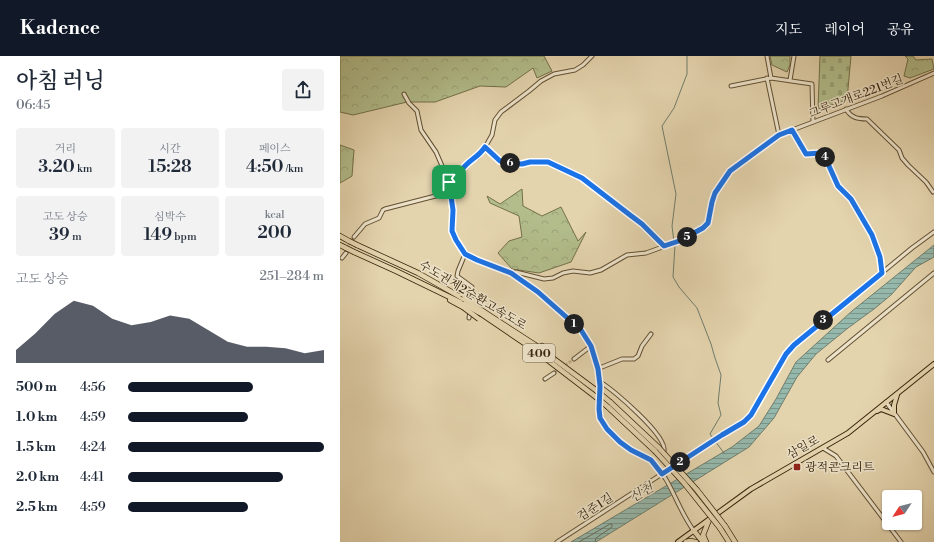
<!DOCTYPE html>
<html lang="ko">
<meta charset="utf-8">
<style>
:root{--surface:#fff;--page:#f2f2f3;--text:#1f2937;--muted:#747a83;--accent:#111827}
body{margin:0;font-family:"Libre Bodoni","Noto Serif KR",serif;background:var(--page);color:var(--text);height:100vh;display:flex;flex-direction:column;font-size:15px;white-space:nowrap}
*{box-sizing:border-box;margin:0}
p{font-size:13px;color:var(--muted)}
.icon{flex:none;width:22px;height:22px;fill:none;stroke:currentColor;stroke-width:2;stroke-linecap:round;stroke-linejoin:round}
.map{position:relative;flex:1;overflow:hidden}
.sheet{display:flex;flex-direction:column;background:var(--surface);width:340px}
.sheet>*{flex:none}
.needle{width:26px;rotate:234deg}
.buttons{position:absolute;left:542px;top:434px;display:grid;gap:8px}
.buttons a{display:grid;place-items:center;width:40px;height:40px;border-radius:4px;background:var(--surface);box-shadow:0 1px 3px #0004;font-size:20px}
.pin{position:absolute;display:grid;place-items:center;width:34px;height:34px;color:#fff;margin:-17px;border-radius:8px;box-shadow:0 2px 6px #0006}
.km{position:absolute;width:20px;height:20px;margin:-10px;border-radius:50%;background:#222;color:#fff;font-size:11px;line-height:20px;text-align:center}
.round{display:grid;place-items:center;flex:none;width:42px;height:42px;border-radius:4px;background:var(--page)}
.overview{display:flex;align-items:center;justify-content:space-between;height:68px;padding:0 16px}
h1{font-size:22px;font-weight:600;line-height:30px}
.metrics{display:grid;grid-template-columns:repeat(3,1fr);gap:6px;height:68px;padding:4px 16px}
.metrics div{display:grid;align-content:center;border-radius:4px;background:var(--page);text-align:center}
.metrics b{font-size:17px;font-weight:600}
.metrics small{font-size:11px;font-weight:400}
.metrics p{font-size:11px}
.chart{height:112px;padding:8px 16px}
.chart p{display:flex;justify-content:space-between}
.chart svg{width:100%;height:72px;margin-top:4px;fill:var(--accent);opacity:.7}
ul{padding:0 16px;list-style:none;font-size:13px}
li{display:grid;grid-template-columns:64px 48px 1fr;align-items:center;height:30px}
li i{height:10px;border-radius:5px;background:var(--accent)}
header{display:flex;align-items:center;gap:24px;box-sizing:border-box;height:56px;padding:0 20px;background:var(--accent);color:#fff}
header strong{font-size:19px}
nav{display:flex;gap:22px;margin-inline-start:auto;font-size:14px}
main{display:flex;flex:1;min-height:0}
.map>svg:first-child{display:block}
.forest{fill:url(#forest-crowns);stroke:#74704a}
.cemetery{fill:url(#cemetery-stones);stroke:#74704a}
.water{fill:url(#water-rules);stroke:#6f7d6b}
.lines{fill:none;stroke-linecap:round;stroke-linejoin:round}
.shore{stroke:#666e5b;stroke-width:1}
.stream{stroke:#6f7d6b;stroke-width:1}
.minor-tunnel{stroke:#c1b18d;stroke-width:3;stroke-dasharray:3 1.5;stroke-linecap:butt}
.minor-casing{stroke:#625033;stroke-width:5}
.major-casing{stroke:#37240a;stroke-width:6}
.highway-casing{stroke:#37240a;stroke-width:6}
.minor{stroke:#ede3ca;stroke-width:3}
.major{stroke:#e4d4ae;stroke-width:4}
.highway{stroke:#e4d4ae;stroke-width:4.5}
.highway-bridge-casing{stroke:#37240a;stroke-width:6;stroke-linecap:butt}
.highway-bridge{stroke:#e4d4ae;stroke-width:4.5}
.route-casing{stroke:#fff;stroke-width:8}
.route{stroke:#1a73e8;stroke-width:5}
.poi-dot{fill:#8f2418;stroke:#ede3ca;stroke-width:1.5}
.labels{text-anchor:middle;stroke-width:3;stroke-linejoin:round;paint-order:stroke}
.shield{fill:#ede3ca;stroke:#6e5d44;stroke-width:1}
.shield-label{font-size:11px;font-weight:bold;fill:#37240a}
.street-label{font-size:12px;fill:#37240a;stroke:#ede3ca}
.poi-label{font-size:12px;fill:#37240a;stroke:#ede3ca;text-anchor:start}
.water-label{font-size:13px;font-style:italic;fill:#4e4932;stroke:#ede3ca}
</style>
<header>
<strong>Kadence</strong>
<nav><a>지도</a><a>레이어</a><a>공유</a></nav>
</header>
<main>
<section class="sheet">
<div class="overview"><div><h1>아침 러닝</h1><p>06:45</p></div><a class="round"><svg class="icon" aria-label="share" viewBox="0 0 24 24"><path d="M12 15V3M7 8l5-5 5 5M5 13v7h14v-7"/></svg></a></div>
<div class="metrics">
<div><p>거리</p><b>3.20<small> km</small></b></div>
<div><p>시간</p><b>15:28</b></div>
<div><p>페이스</p><b>4:50<small> /km</small></b></div>
</div>
<div class="metrics">
<div><p>고도 상승</p><b>39<small> m</small></b></div>
<div><p>심박수</p><b>149<small> bpm</small></b></div>
<div><p>kcal</p><b>200</b></div>
</div>
<div class="chart"><p><span>고도 상승</span>251–284 m</p>
<svg viewBox="0 0 160 44" preserveAspectRatio="none"><path d="M0 44V36L10 26L20 14L30 6L40 9L50 17L60 21L70 19L80 15L90 17L100 24L110 31L120 34L130 34L140 35L150 38L160 36V44z"/></svg>
</div>
<ul>
<li><b>500 m</b>4:56<i style="width:64%"></i></li>
<li><b>1.0 km</b>4:59<i style="width:61%"></i></li>
<li><b>1.5 km</b>4:24<i style="width:100%"></i></li>
<li><b>2.0 km</b>4:41<i style="width:79%"></i></li>
<li><b>2.5 km</b>4:59<i style="width:61%"></i></li>
</ul>
</section>
<div class="map">
<svg width="594" height="486" viewBox="0 0 594 486">
<defs>
<pattern id="forest-crowns" width="20" height="18" patternUnits="userSpaceOnUse"><rect width="20" height="18" fill="#b2bd8b"/><path d="M2 6a3 3 0 1 1 6 0M12 15a3 3 0 1 1 6 0" fill="none" stroke="#9aa277"/></pattern>
<pattern id="cemetery-stones" width="16" height="16" patternUnits="userSpaceOnUse"><rect width="16" height="16" fill="#b2bd8b"/><path d="M2 7V4a2 2 0 0 1 4 0v3zM10 15v-3a2 2 0 0 1 4 0v3z" fill="#9aa277"/></pattern>
<pattern id="water-rules" width="6" height="5" patternUnits="userSpaceOnUse"><rect width="6" height="5" fill="#95b8ac"/><path d="M0 2.5h6" fill="none" stroke="#7a958a"/></pattern>
</defs>
<rect width="100%" height="100%" fill="#e4d4ae"/>
<filter id="stains"><feTurbulence type="fractalNoise" baseFrequency=".005" numOctaves="4"/><feColorMatrix values="0 0 0 0 .2 0 0 0 0 .09 0 0 0 0 .02 0 0 0 .5 -.17"/></filter>
<radialGradient id="worn" r=".72"><stop offset=".6" stop-color="#630" stop-opacity="0"/><stop offset="1" stop-color="#630" stop-opacity=".3"/></radialGradient>
<g class="forest">
<path d="M0,0H204L212,15L197,22L193,12L166,31L140,30L95,46H67L13,59L0,56Z"/>
<path d="M430,0H450V9L447,16L432,9Z"/>
<path d="M565,0H573L576,4L592,3L594,13L570,22L564,20L568,3Z"/>
<path d="M0,89L14,94L12,120L0,127Z"/>
<path d="M182,133L183,150L202,160L221,151L238,185L246,176L231,206L199,217L172,213L158,197L169,185L182,181L179,160L150,147L147,140L160,148Z"/>
</g>
<path class="cemetery" d="M480,0H511L507,44L478,53Z"/>
<path class="water" d="M594,189V201L576,211L551,239L534,253L508,272L476,298L457,321L434,362L409,391L256,486H231L392,391L419,370L436,343L456,306L512,255Z"/>
<g class="lines">
<path class="shore" d="M239,486L270,468H272V471L256,482L255,486"/>
<g class="stream">
<path d="M334,186L332,170L336,138L322,70L334,52L347,18V0"/>
<path d="M335,189L333,221L339,231L357,252L371,288L375,302L381,319L378,347L381,359L370,378L373,382"/>
<path d="M375,385L384,397"/>
</g>
<g class="minor-tunnel">
<path d="M6,197L14,181"/>
<path d="M214,317L234,303"/>
</g>
<g class="minor-casing">
<g id="minor">
<path d="M252,0L243,9L235,14L214,18L201,25L189,35L161,56L155,64L152,79L144,93L138,101L128,107L119,118L109,126C111,134 112,143 113,153C114,163 110,173 115,182C128,209 150,205 172,218C190,228 205,242 220,255C228,263 238,269 244,278C253,291 259,315 260,330C260,341 256,354 262,363C268,375 279,387 290,394C298,398 308,400 314,407C332,426 338,454 354,475"/>
<path d="M427,0L431,22"/>
<path d="M427,22L439,79"/>
<path d="M450,24L454,0"/>
<path d="M391,30L431,22L472,28L473,66"/>
<path d="M64,38L69,47L77,55L81,74L96,96L109,126"/>
<path d="M506,53C511,62 518,63 527,63L559,94L562,102L568,109L586,126L593,136"/>
<path d="M452,74L466,98L481,97L485,101L498,130L511,143L531,179L540,201L542,217"/>
<path d="M145,91L160,105L165,107L182,108L190,106H208L242,122L290,159L302,168L324,190"/>
<path d="M14,181L25,168L39,162L43,154L45,153L111,136"/>
<path d="M125,198L118,215L117,220L132,231L133,234V245"/>
<path d="M2,202L6,197"/>
<path d="M170,217L176,216L204,223L213,222L223,217L233,215L250,217L261,214L287,199L306,197L339,185L363,172L368,167L372,146L375,137L390,115L439,79L542,40L594,17"/>
<path d="M129,262L130,256"/>
<path d="M234,303L251,290"/>
<path d="M488,304L594,217"/>
<path d="M257,313L282,303H294L298,300L302,290L311,278"/>
<path d="M205,323L214,317"/>
<path d="M259,325C273,334 327,379 324,395"/>
<path d="M546,346L583,396L594,416"/>
<path d="M483,392L496,400L561,486"/>
<path d="M217,486L382,379L404,366L411,359L446,298L454,289L572,192L594,176"/>
</g>
</g>
<g class="major-casing">
<g id="major">
<path d="M537,355L541,353L554,358V349L557,339"/>
<path d="M338,486L411,433L508,377L594,308"/>
</g>
</g>
<g class="highway-casing">
<g id="highway">
<path d="M0,180L9,185"/>
<path d="M0,189L6,192"/>
<path d="M17,189L78,217L124,243"/>
<path d="M14,196L56,215L124,248"/>
<path d="M110,244L123,251"/>
<path d="M141,254L195,289L257,335"/>
<path d="M140,257L196,295L256,341"/>
<path d="M202,290L210,296"/>
<path d="M270,346L319,392"/>
<path d="M268,351L315,395"/>
<path d="M385,470L395,486"/>
<path d="M380,472L389,486"/>
<path d="M354,475L363,486"/>
<path d="M346,486L350,485L356,486"/>
<path d="M366,486L363,479L369,464"/>
</g>
</g>
<use href="#minor" class="minor"/>
<use href="#major" class="major"/>
<use href="#highway" class="highway"/>
<g class="highway-bridge-casing">
<g id="highway-bridge">
<path d="M9,185L17,189"/>
<path d="M6,192L14,196"/>
<path d="M122,238L136,246"/>
<path d="M124,243L141,254"/>
<path d="M124,248L140,257"/>
<path d="M123,251L139,263"/>
<path d="M257,335L270,346"/>
<path d="M256,341L268,351"/>
<path d="M319,392L357,434L385,470"/>
<path d="M315,395L344,427L380,472"/>
</g>
</g>
<use href="#highway-bridge" class="highway-bridge"/>
</g>
<g class="lines">
<g class="route-casing">
<path id="route" d="M452,74L466,98L481,97L485,101L498,130L511,143L532,179L540,201L542,217L454,289L446,298L411,359L404,366L382,379L322,418L311,404L291,394L280,386L267,373L260,362L259,353L260,330L258,313L251,290L241,274L198,236L171,217L137,204L125,198L116,184L112,175L113,154L109,126C116,120 120,115 126,109C133,102 139,100 145,91L160,105L165,107L182,108L190,106H208L242,122L290,159L302,168L324,190L339,185L363,172L368,167L372,146L375,137L390,115L439,79Z"/>
</g>
<use href="#route" class="route"/>
</g>
<rect class="poi-dot" x="453" y="407" width="8" height="8" rx="2"/>
<g class="labels">
<rect class="shield" x="183" y="288" width="32" height="18" rx="3"/>
<g class="shield-label">
<text x="199" y="301">400</text>
</g>
<g class="street-label">
<text transform="translate(516 40) rotate(-21)" y="4">그루고개로221번길</text>
<text transform="translate(133 239) rotate(31)" y="4">수도권제2순환고속도로</text>
<text transform="translate(463 391) rotate(-29)" y="4">삼일로</text>
<text transform="translate(255 451) rotate(-33)" y="4">검준1길</text>
</g>
<g class="poi-label">
<text x="465" y="415">광적콘크리트</text>
</g>
<g class="water-label">
<text transform="translate(301 436) rotate(-30)" y="5">신천</text>
</g>
</g>
<rect width="100%" height="100%" filter="url(#stains)"/>
<rect width="100%" height="100%" fill="url(#worn)"/>
</svg>
<div class="buttons">
<a><svg class="needle" viewBox="-14 -14 28 28"><path d="M0-13l5 13h-10z" fill="#e53935"/><path d="M0 13l5-13h-10z" fill="#747a83"/></svg></a>
</div>
<div class="pin" style="left:109px;top:126px;background:#1e9e55"><svg class="icon" aria-label="arrive" viewBox="0 0 24 24"><path d="M6 21V4h12l-3 4 3 4H6"/></svg></div>
<b class="km" style="left:234px;top:268px">1</b>
<b class="km" style="left:340px;top:406px">2</b>
<b class="km" style="left:483px;top:264px">3</b>
<b class="km" style="left:485px;top:101px">4</b>
<b class="km" style="left:347px;top:181px">5</b>
<b class="km" style="left:170px;top:107px">6</b>
</div>
</main>
